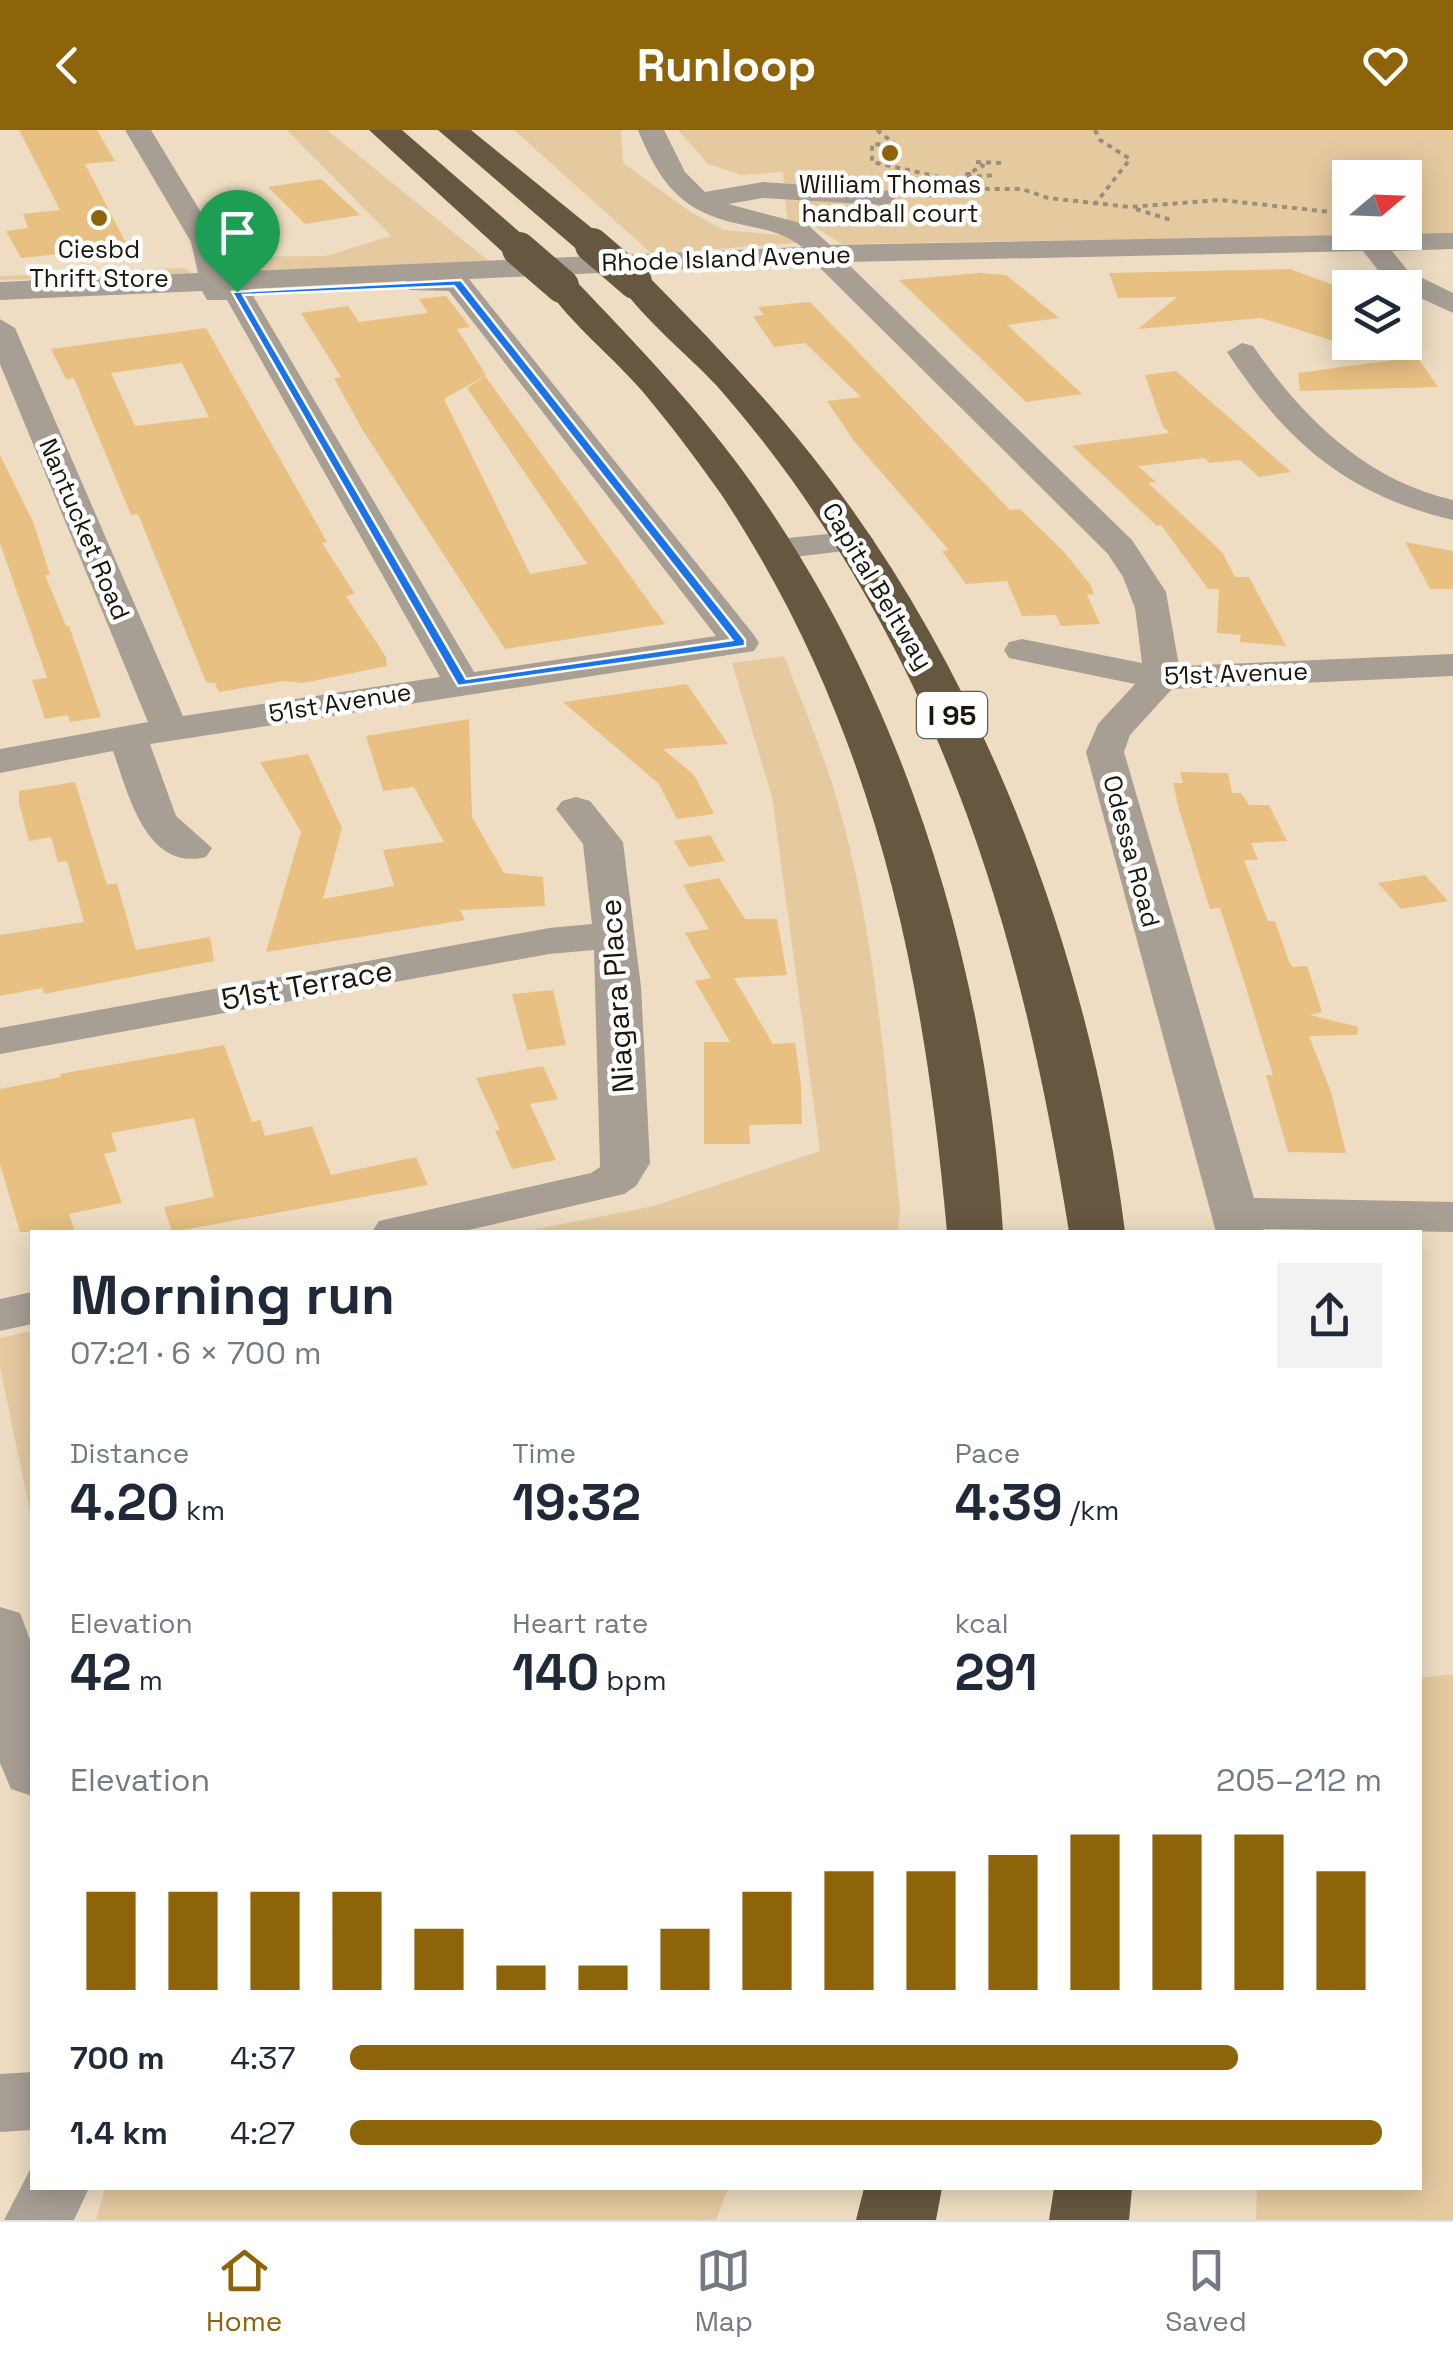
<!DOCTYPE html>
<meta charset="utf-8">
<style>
:root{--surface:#fff;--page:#f2f2f3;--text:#1f2937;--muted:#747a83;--line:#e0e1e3;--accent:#8e640a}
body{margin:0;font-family:"Space Grotesk",sans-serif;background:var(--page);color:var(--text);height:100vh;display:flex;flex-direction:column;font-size:38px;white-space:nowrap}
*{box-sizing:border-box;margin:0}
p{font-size:32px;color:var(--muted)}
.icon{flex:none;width:55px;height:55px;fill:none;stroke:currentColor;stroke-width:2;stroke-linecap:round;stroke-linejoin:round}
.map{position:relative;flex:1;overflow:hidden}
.drawer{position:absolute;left:30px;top:1100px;width:1392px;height:960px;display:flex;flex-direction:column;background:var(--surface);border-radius:0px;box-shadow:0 5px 25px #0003}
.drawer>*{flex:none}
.needle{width:65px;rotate:71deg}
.buttons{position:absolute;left:1332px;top:30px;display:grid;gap:20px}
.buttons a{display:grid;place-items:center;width:90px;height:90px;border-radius:0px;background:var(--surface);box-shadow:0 5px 25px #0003;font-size:50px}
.pin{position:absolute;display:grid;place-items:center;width:85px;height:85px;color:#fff;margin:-102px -42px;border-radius:50% 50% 50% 0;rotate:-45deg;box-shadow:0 0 10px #0007}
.pin .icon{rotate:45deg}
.round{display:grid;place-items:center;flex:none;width:105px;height:105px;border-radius:0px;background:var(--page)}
.headline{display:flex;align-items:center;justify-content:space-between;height:170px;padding:0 40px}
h1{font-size:55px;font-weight:800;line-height:75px}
.metrics{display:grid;grid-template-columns:repeat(3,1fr);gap:15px;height:170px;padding:10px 40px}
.metrics div{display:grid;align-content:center}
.metrics b{font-size:50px;font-weight:800}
.metrics small{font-size:28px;font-weight:400}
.metrics p{font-size:28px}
.chart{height:280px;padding:20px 40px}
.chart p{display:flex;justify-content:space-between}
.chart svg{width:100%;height:180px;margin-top:10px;stroke:var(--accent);stroke-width:6}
ul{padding:0 40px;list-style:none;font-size:32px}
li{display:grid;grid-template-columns:160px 120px 1fr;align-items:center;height:75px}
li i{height:25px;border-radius:12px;background:var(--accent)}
header{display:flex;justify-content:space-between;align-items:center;height:130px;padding:0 40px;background:var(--accent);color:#fff;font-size:45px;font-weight:800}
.tabs{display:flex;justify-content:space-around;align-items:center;height:140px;border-top:2px solid var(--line);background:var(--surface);font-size:28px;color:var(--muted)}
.tabs a{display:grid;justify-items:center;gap:5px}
.tabs .selected{color:var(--accent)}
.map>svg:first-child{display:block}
.green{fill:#e5caa0;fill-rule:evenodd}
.building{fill:#e7c082;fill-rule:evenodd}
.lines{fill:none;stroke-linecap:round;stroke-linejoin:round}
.path{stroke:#9b8f7b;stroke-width:4;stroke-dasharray:5 5;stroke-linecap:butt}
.minor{fill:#a79f94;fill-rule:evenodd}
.highway{fill:#665740;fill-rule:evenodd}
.highway-bridge{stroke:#665740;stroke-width:34}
.route{fill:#1a73e8;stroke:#fff;stroke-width:2.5;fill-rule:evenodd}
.poi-dot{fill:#8e640a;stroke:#fff;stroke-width:4}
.labels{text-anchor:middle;stroke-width:9;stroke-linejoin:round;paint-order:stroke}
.far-poi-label{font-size:25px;fill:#1b150c;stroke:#fff}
.far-street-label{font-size:25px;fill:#1b150c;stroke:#fff}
.shield{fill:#fff;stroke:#5f5b55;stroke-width:2.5}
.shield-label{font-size:28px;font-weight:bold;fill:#1b150c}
.street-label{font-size:30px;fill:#1b150c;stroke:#fff}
</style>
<header><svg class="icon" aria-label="back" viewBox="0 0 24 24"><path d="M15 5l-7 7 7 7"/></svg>Runloop<svg class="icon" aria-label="heart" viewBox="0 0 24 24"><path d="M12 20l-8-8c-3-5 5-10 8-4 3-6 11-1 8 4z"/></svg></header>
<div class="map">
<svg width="1453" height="2090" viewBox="0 0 1453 2090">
<rect width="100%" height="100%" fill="#eeddc2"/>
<g class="green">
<path d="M287,0H327L490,132L244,141L232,134L234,127L326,126L391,106Z"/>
<path d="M514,0H621L623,33L692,83L724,100L792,106L797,113L652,124Z"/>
<path d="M678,0H1453V104L842,114L815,97L787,91L783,42L742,45L708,34ZM1350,48H1405V102H1350V66L1331,65L1350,63Z"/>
<path d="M184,138L191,142L182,146L0,150V146Z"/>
<path d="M784,526C802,573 823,621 837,670C875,797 886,949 900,1080L898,1102H522L654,1076L820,1021L772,667L732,533Z"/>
<path d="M32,1201V1391L0,1237V1208Z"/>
<path d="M1453,1544V2090H1256L1257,2058H1420V1548Z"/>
<path d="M105,2058H728L716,2090H96Z"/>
</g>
<g class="building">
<path d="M19,0H97L115,31L85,34L128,117L21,128L6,101L28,98L23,84L60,80Z"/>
<path d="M321,49L360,85L305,94L268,57Z"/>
<path d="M1290,139L1350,161V212L1405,210L1438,257L1300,261L1298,243L1394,230L1261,188L1138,199L1177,167L1118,168L1109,143Z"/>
<path d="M980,143L1006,145L1059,188L1007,195L1082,264L1026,272L899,150Z"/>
<path d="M446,166L470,197L457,199L486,245L444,269L530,444L587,434L467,258L485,246L665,494L505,519L362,299L334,248L341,247L301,183L348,176L359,192L428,183L419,169Z"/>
<path d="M810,172L1010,380L1020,379L1064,422L1090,454L1094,464L1087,465L1100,494L1061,496L1056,485L1022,486L1007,451L966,454L942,421L949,420L854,311L827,271L861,267L805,213L774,217L753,186L764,185L758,177Z"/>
<path d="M206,198L327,412L322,413L355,464L346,466L386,527L387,536L303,553L284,551L219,562L215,553L206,552L138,384L131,385L74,248L66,249L51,219ZM182,233L209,287L135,296L111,243Z"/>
<path d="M1176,241L1291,342L1259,347L1240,330L1209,333L1205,328L1138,336L1156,352L1148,353L1222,422L1235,447H1249L1286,516L1240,512L1241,505L1217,503L1219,459H1208L1161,395L1157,396L1072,316L1170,303L1163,297L1145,245Z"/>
<path d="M0,325L34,394L50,445H45L66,496H69L101,587L70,592L68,585L45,589L32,550L47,548L0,413Z"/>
<path d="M1405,412L1453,421V459H1430Z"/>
<path d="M687,554L728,614L663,619L694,645L714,684L677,689L659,654L563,572Z"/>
<path d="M469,589L472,687L504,743L543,747L545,776L460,780L465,790L266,822L301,702L260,632L308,624L342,698L323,769L394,756L383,720L444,712L414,657L383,661L366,606Z"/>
<path d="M1180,642L1228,643L1232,663H1241L1249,675H1269L1287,711L1251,713L1258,730H1244L1268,791H1275L1289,832L1293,837L1307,836L1322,882L1310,885L1358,897L1357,905L1309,906L1331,962L1346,1023L1288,1022L1266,945H1273L1243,848L1220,778L1210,779L1179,679L1173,653H1183Z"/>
<path d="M75,652L107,755L117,753L136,820L210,807L214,831L44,864L42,858L0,866V805L84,792L67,731L58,732L51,707L29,711L19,673V661Z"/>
<path d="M710,705L725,731L689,737L674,711Z"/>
<path d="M1425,745L1448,771L1401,779L1378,753Z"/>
<path d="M719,748L745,789H777L787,845L734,848L773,914L795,913L801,955L802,994L749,995L750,1014H704V912H730L695,851L711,848L685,803L709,799L683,755Z"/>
<path d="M553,860L566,915L527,920L512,864Z"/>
<path d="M224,915L252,992L260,990L265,1006L312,996L331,1045L416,1027L428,1055L172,1102L164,1077L214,1067L194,988L111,1003L117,1021L104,1024L122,1073L69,1084L75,1102H20L0,1034V959L61,947L60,944Z"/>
<path d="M543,936L558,969L530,974L556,1030L512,1039L495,1000H500L476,948Z"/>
</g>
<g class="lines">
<g class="path">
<path d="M877,0L896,15L872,14V32L944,48"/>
<path d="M1095,0L1100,10L1130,29L1096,73"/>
<path d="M971,44H967L983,36L976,32L1001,33"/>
<path d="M957,48L995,45"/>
<path d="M904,54L936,49"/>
<path d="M930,67L928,56L979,53L987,59H1022L1048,68L1130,77L1220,70L1350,84"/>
<path d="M1136,79L1171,90"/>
</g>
<g class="minor">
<path d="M125,0H151L219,112L226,142L802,117C784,103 766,100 744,95C683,83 661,56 638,0H664L685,42L705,62L763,52L892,61L896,67L892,73L882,75L763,68L728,74L808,95L830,115L1453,103V119L1392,121L1408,141L1453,163V183L1388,153L1363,121L846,132L1132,410L1166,462L1179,536L1453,524V546L1172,559L1130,605L1124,622L1254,1068L1453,1072V1102L1263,1099L1264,1102H1216L1086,622L1098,594L1135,554L1009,528L1004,520L1009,512L1022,509L1142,533L1135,478L1123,447L1108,424L815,133L469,149L754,505L759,513L754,521L150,614L176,686L212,718L206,727C146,742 128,663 113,621L0,643V619L148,592L0,234V189L15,198L183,586L440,547L227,170H207L202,161L0,170V152L198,143L191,112ZM406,151L409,160L449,161L716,506L474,542L249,159Z"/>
<path d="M1242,213L1253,216C1302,287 1365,350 1453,370V390C1347,365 1286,312 1227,222Z"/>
<path d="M857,401L869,404L874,411L869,418L778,429L766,426L761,419L766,412L778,409Z"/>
<path d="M576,667L590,671L623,712L641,857L650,1033L636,1056L624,1064L460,1102H372L379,1091L591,1043L600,1037L594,820L549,824L0,924V898L549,798L592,794L583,714L556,679L562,671Z"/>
<path d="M32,1162V1194L0,1201V1169Z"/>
<path d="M0,1477L20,1483L32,1515V1666L11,1659L0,1633Z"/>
<path d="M32,1942V2000L0,2002V1944Z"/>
<path d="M32,2036V2058H89L74,2090H4Z"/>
</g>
<g class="highway">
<path d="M369,0H402L531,112L535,119L531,126H507Z"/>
<path d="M438,0H471L604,108L608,115L604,122H580Z"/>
<path d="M635,142L647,145C711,210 774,275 829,348C991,562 1092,837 1125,1102H1069C1026,832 959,591 801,363C776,327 746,289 717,256C685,222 645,191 618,152L623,145Z"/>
<path d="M562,146L574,149C637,215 700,280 753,355C906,571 987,840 1003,1102H947C923,834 872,592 721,364C697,330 670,294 643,262C612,226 572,195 545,156L550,149Z"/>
<path d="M864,2058H942L936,2090H856Z"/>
<path d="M1054,2058H1132L1129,2090H1049Z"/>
</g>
<g class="highway-bridge">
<path d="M592,115L635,152"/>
<path d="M519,119L562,156"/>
</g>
</g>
<path class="route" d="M461,150L745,510V516L458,556L232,162ZM454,156L732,510L466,549L243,165Z"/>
<g class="poi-dot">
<circle cx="890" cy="23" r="10"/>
<circle cx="99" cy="88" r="10"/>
</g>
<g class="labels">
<g class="far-poi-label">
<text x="890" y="63">William Thomas<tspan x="890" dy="29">handball court</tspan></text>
<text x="99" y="128">Ciesbd<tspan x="99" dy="29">Thrift Store</tspan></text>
</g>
<g class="far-street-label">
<text transform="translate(726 128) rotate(-2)" y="9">Rhode Island Avenue</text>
<text transform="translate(85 399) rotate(67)" y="9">Nantucket Road</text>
<text transform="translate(878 456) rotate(59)" y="9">Capital Beltway</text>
<text transform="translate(1236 543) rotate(-2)" y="9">51st Avenue</text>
<text transform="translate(340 572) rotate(-9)" y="9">51st Avenue</text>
<text transform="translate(1132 721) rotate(75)" y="9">Odessa Road</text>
</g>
<rect class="shield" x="917" y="562" width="70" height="46" rx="8"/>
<g class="shield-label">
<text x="952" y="595">I 95</text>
</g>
<g class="street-label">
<text transform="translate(307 855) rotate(-10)" y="10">51st Terrace</text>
<text transform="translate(617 866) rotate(-94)" y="10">Niagara Place</text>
</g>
</g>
</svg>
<div class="buttons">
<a><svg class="needle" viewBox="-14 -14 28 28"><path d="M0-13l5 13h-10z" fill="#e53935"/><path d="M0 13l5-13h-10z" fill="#747a83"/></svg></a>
<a><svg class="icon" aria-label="layers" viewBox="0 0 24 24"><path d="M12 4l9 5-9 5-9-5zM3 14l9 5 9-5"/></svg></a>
</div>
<div class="pin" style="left:237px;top:162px;background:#1e9e55"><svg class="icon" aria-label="arrive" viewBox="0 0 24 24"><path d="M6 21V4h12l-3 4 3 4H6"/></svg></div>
<section class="drawer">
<div class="headline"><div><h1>Morning run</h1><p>07:21 · 6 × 700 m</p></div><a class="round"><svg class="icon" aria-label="share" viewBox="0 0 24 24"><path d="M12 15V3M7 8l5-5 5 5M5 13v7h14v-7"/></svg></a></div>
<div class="metrics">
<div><p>Distance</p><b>4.20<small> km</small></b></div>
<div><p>Time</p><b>19:32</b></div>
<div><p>Pace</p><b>4:39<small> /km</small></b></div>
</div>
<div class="metrics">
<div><p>Elevation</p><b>42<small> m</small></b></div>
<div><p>Heart rate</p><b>140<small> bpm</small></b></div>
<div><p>kcal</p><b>291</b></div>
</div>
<div class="chart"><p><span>Elevation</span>205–212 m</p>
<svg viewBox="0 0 160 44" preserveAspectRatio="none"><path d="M5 44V20M15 44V20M25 44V20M35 44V20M45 44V29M55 44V38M65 44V38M75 44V29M85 44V20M95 44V15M105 44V15M115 44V11M125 44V6M135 44V6M145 44V6M155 44V15"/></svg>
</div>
<ul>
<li><b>700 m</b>4:37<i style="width:86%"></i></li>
<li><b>1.4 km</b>4:27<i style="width:100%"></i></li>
</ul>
</section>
</div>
<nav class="tabs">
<a class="selected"><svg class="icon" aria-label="home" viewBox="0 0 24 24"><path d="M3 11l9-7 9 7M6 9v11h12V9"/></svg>Home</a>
<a><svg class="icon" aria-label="map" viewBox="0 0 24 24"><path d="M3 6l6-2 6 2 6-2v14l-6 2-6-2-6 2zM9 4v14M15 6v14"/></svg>Map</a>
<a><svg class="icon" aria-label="saved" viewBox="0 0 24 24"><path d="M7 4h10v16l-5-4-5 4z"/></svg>Saved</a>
</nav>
